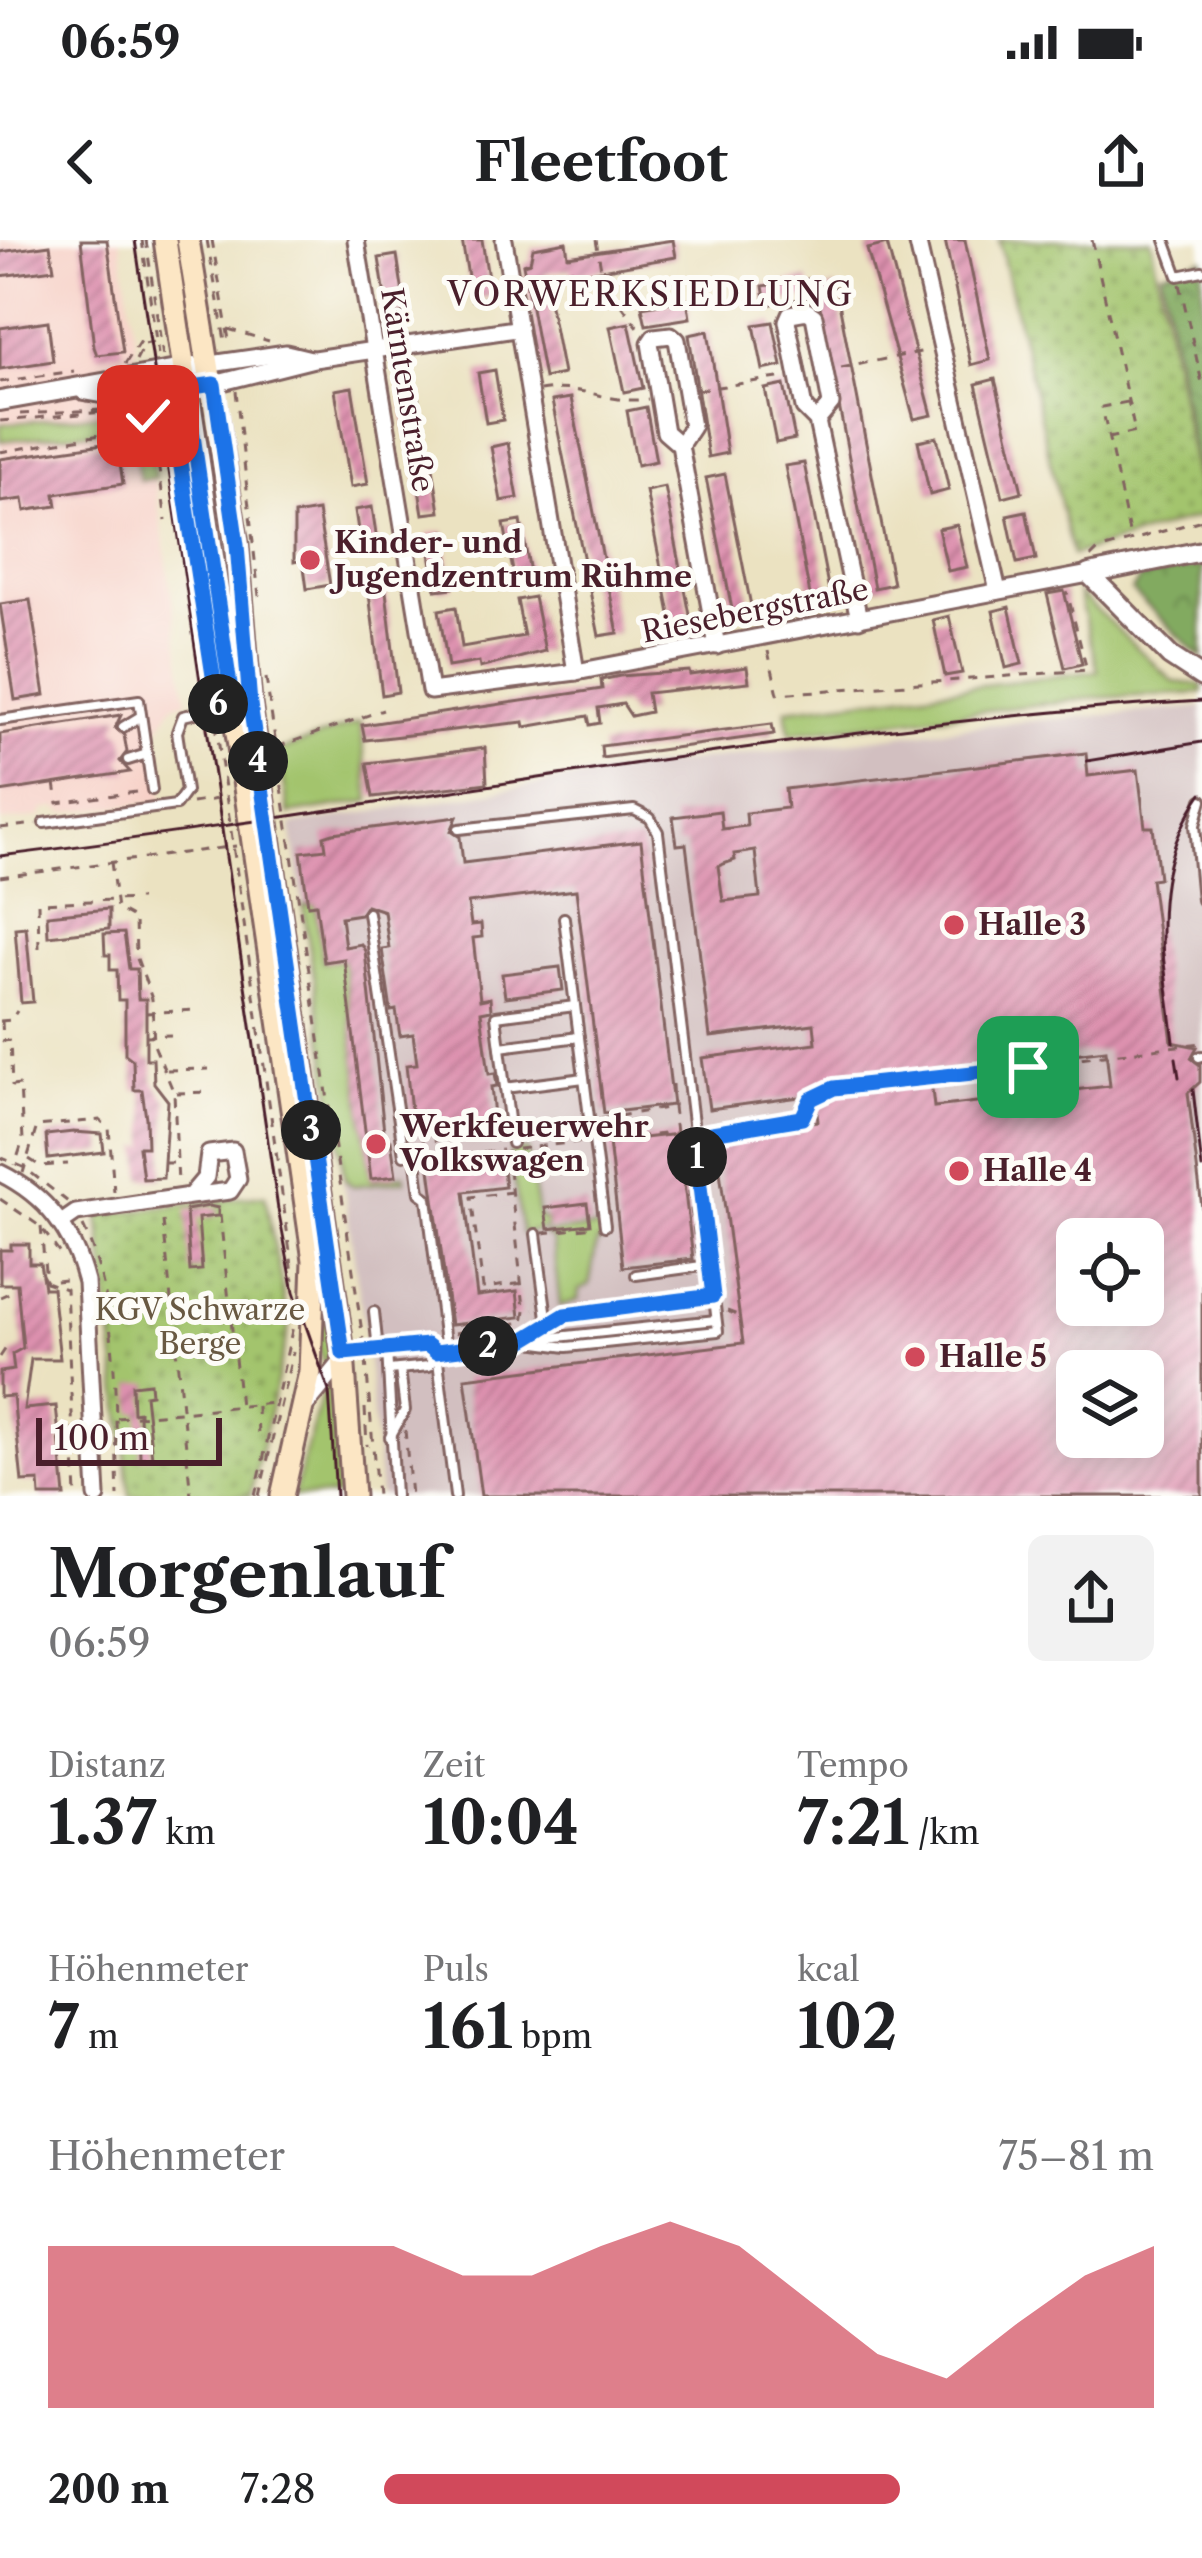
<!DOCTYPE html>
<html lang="de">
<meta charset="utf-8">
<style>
:root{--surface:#fff;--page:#f2f2f2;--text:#202124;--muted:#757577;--accent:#d1495b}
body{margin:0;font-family:"Libre Caslon Text",serif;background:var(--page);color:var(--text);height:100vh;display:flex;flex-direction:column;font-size:45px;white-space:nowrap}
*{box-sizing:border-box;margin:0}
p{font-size:39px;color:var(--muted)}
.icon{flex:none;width:66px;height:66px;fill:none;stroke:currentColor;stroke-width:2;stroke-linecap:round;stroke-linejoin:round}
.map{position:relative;height:1256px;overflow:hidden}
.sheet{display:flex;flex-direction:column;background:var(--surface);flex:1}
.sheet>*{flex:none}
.controls{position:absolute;left:1056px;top:978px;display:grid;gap:24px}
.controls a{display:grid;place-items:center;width:108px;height:108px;border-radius:18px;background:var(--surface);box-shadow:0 6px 30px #0003;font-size:60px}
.scale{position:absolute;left:36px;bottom:30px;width:186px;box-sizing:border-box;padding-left:12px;border:6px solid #4a1f2b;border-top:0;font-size:33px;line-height:42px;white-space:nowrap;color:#4a1f2b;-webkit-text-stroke:9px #fdfcf7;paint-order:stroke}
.pin{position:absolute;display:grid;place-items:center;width:102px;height:102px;color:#fff;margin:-51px;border-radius:24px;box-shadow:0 6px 18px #0006}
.km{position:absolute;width:60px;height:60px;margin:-30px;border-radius:50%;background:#222;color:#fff;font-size:33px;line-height:60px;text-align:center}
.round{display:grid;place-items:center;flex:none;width:126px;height:126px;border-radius:18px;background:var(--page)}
.summary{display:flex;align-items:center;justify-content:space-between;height:204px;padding:0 48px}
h1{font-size:66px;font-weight:800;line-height:90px}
.figures{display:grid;grid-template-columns:repeat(3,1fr);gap:18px;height:204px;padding:12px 48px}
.figures div{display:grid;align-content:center}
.figures b{font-size:60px;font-weight:800}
.figures small{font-size:33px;font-weight:400}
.figures p{font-size:33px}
.chart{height:336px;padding:24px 48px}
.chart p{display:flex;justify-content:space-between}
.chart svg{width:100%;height:216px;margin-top:12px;fill:var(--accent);opacity:.7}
ul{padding:0 48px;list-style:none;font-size:39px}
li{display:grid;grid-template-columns:192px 144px 1fr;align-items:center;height:90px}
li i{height:30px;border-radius:15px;background:var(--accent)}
.status{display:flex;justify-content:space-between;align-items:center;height:84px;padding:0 60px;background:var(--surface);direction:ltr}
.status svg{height:33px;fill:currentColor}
header{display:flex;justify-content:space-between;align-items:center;height:156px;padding:0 48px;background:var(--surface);font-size:54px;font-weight:800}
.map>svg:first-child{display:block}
.built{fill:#f7d1c8}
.industrial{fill:#d2bfc0;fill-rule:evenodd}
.grass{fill:#a3c46d;stroke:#76724c;stroke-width:3}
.forest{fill:url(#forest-crowns);stroke:#666446;stroke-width:3}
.park{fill:url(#park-dots);stroke:#76724c;stroke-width:3}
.building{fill:url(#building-hatch);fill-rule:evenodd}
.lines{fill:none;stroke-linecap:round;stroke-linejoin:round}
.service-casing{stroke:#826360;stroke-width:14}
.minor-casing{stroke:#826360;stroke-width:21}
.tertiary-casing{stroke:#826360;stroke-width:24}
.secondary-casing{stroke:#826360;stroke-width:27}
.path{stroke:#826360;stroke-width:3;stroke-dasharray:9 9;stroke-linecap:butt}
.service{stroke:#fff;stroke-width:8}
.minor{stroke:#fff;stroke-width:15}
.tertiary{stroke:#fff;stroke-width:18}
.secondary{stroke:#fce6c4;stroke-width:21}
.tram{stroke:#4a1f2b;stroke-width:3}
.rail{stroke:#4a1f2b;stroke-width:3}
.route-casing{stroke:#fff;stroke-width:24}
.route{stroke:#1a73e8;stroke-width:15}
.poi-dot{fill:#d1495b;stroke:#fdfcf7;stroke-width:4.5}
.labels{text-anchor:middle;stroke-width:10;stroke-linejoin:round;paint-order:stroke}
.street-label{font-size:30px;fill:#4a1f2b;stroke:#fdfcf7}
.poi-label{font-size:30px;font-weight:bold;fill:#4a1f2b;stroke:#fdfcf7;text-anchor:start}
.park-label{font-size:30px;fill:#695942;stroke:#fdfcf7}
.neighbourhood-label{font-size:33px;letter-spacing:3px;fill:#4a1f2b;stroke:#fdfcf7}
</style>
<div class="status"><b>06:59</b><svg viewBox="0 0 49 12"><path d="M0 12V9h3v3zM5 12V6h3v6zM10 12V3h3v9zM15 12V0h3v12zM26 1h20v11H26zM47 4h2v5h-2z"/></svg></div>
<header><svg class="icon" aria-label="back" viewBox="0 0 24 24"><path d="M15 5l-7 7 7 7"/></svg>Fleetfoot<svg class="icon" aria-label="share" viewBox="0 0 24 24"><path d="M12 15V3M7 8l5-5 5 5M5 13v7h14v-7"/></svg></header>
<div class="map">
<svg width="1202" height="1256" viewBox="0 0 1202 1256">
<defs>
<pattern id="forest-crowns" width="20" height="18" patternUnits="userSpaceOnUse" patternTransform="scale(3)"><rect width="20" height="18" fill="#82aa60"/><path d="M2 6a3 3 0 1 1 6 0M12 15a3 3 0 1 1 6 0" fill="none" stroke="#6c8a4f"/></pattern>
<pattern id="park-dots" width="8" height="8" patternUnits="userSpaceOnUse" patternTransform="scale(3)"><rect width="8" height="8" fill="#a3c46d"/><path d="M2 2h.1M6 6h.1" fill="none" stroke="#879f5a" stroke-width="1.8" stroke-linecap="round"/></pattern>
<pattern id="building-hatch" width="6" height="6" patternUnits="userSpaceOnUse" patternTransform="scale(3)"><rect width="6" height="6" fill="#dd91af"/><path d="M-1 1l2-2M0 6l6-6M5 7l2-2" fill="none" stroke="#b5768f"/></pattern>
</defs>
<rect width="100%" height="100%" fill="#fdfcf7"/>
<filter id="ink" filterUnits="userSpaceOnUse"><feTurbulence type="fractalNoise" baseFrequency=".00833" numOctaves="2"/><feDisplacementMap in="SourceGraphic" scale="24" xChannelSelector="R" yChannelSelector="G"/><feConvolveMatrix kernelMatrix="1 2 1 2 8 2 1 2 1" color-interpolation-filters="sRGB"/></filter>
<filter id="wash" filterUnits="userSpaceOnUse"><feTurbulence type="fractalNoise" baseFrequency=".004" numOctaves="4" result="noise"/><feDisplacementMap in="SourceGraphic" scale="48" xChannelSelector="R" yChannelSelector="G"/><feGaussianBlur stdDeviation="2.7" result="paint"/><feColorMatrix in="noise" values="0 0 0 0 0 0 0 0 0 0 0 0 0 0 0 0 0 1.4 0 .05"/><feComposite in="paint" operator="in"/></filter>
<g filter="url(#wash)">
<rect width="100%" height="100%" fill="#ebe2c1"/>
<path class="built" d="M0,0H120L136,104L130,151L147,186L187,461L174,464L155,495L164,561L64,573L57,568L42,570V577L0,582Z"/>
<path class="industrial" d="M1202,467V1256H380L366,1099L291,585L631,529L972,486ZM1077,999H1143V1065H1077ZM1077,1131H1143V1197H1077Z"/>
<g class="grass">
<path d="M130,171L147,186L155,238L140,240L130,188L0,201V184Z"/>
<path d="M1078,353L1174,442L1202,445V453L1094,458L790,493L786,469L1098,431Z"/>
<path d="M360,482L370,561L289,574L279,511Z"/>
<path d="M315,664L323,722L343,720L371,939L404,935L405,940L353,946L345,940L303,666Z"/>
<path d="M527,910L539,979H546V988L522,994L510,912Z"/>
<path d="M602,987L603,1001L597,1002L589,1046L579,1050L578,1060L560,1066L552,998L542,994Z"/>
<path d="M320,1019L335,1112L328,1133L331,1147L338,1142L333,1156L338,1256H293L328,1133L318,1107Z"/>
</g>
<g class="forest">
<path d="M1202,18V265L1161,32Z"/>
<path d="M1202,326V418L1132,351L1140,338Z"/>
</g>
<g class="park">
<path d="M999,0H1151L1202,276L1072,315Z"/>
<path d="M265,955L289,1087L250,1256H130L99,975Z"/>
</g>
<g id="blocks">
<g class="building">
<path d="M81,0H107L123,112L97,115L94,107Z"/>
<path d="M462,0H482L491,57L472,60Z"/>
<path d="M673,0L676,17L572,35L571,29L544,34L563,134L544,138L523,24L530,22L533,8L566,2L568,16Z"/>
<path d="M945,0H965L990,120L971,125Z"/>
<path d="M887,4L932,175L914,179L867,9Z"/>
<path d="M50,5L54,29L0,36V12Z"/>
<path d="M397,15L406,73L388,76L379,18Z"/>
<path d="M808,39L811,57L766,65L763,46Z"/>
<path d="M836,47L893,344L874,348L817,51Z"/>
<path d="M687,59L690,78L646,85L642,67Z"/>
<path d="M48,81L53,121L0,129V88Z"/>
<path d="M773,82L782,126L763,130L754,85Z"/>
<path d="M629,83L643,148L624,152L610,87Z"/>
<path d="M708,91L727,213L708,217L689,95Z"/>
<path d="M495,130L503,180L486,183L478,133Z"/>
<path d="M995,139L1022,252L1003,257L976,144Z"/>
<path d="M416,144L424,193L407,196L400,146Z"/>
<path d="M784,145L795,199L776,203L765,149Z"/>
<path d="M352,147L368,244L351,247L335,150Z"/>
<path d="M571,158L618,393L599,396L552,161Z"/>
<path d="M646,167L656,221L637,225L627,171Z"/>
<path d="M937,197L949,250L930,255L918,201Z"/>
<path d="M117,202L123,244L55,254L57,266L35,269L25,271L23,259L0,262V219Z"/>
<path d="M508,203L518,258L501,261L491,207Z"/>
<path d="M431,215L440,272L423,274L414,218Z"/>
<path d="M804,223L830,356L811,360L785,226Z"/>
<path d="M725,234L752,371L733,374L706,238Z"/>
<path d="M665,247L691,380L672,384L646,251Z"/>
<path d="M372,267L379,314L362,317L355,270Z"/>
<path d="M318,271L330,345L307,349L303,320L294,322V275Z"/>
<path d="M1026,271L1036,319L1017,323L1007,275Z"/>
<path d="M521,281L530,333L514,336L504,284Z"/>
<path d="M957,285L967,327L948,331L938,289Z"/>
<path d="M444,291L453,348L436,350L427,294Z"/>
<path d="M384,335L398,452L382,455L367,338Z"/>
<path d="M1064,351L1082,424L1065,428L1047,354Z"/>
<path d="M534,357L545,411L480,428L479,422L448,427L439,370L456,367L462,407L524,396L517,360Z"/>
<path d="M30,360L45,455L15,460L0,364Z"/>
<path d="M1009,367L1022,424L1006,428L993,371Z"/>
<path d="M949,376L962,433L945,436L933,380Z"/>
<path d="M747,427L749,442L647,453L650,472L631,476L623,464L598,468L600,483L590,485L588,476L525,487L524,482L365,500L362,485L602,449L601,440L620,436L689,431L690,435Z"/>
<path d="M121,475L115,488L124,495L127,512L120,521L130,532L0,552V494Z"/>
<path d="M772,484L774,494L602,518L601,506Z"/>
<path d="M485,508L487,543L373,557L367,523Z"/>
<path d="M1086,513L1088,536L1138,530L1145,587H1153L1159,638L1151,639L1172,802L1197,807L1191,818L1200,825V842L1188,853L1202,968V1256H481L465,1138L743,1103L715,894L818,881L815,855L709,869L702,818L816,803L814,784L710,797L686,604L677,605L673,577L720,571L722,589L747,586L746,573L787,568L785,549ZM755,611L760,657L723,661L718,626L735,620L734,614ZM1106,810L1110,846L1029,855L1025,820ZM998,824L1002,859L934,867L930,832ZM1077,999H1143V1065H1077ZM1077,1131H1143V1197H1077Z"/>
<path d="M457,577L451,591L460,597L463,623L641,601L673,865L604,873L576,650L468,663L471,685L481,684L482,697L473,698L480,760L490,758L491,770L481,772L489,834L495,833L497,846L491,847L495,885L426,893L424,878L412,880L406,825L417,824L413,794L400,796L396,770L391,771L382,709L389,708L384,671L366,665L360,674L341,677L345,707L361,704L365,711L385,901L391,900L396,936L371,939L344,719L324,722L316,664L308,665L301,612L326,609L324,596L333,593Z"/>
<path d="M109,669V689L48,696L47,675Z"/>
<path d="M26,687L33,762L21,763L15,688Z"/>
<path d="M124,693L129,729H137L138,759H146V819H153L154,843L168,861L163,938L143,939L139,907H147L146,878L142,850H134L133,820L125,814V760H118L117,730H110V715H105L104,694Z"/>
<path d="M560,727L563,750L505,757L502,734Z"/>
<path d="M73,892L102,894L104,912L48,919L46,895Z"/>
<path d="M678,894L693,1019L623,1027L609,902Z"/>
<path d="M502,921L505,947L464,952L477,1056L517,1051L520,1077L451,1085L430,929Z"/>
<path d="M587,963L590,984L548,989L545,968Z"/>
<path d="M209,966L218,968V976L198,978L202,1030L190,1031L186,970Z"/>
<path d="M11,1004H29V1023H40L44,1048H52L60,1119H31L24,1169L56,1166L65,1256H40L39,1241L22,1242L13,1156L0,1157V1132L14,1130L12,1114L23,1108L17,1044H0V1010H11Z"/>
<path d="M150,1143L151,1154L145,1155L152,1217L140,1218L139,1172L133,1173L132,1145Z"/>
</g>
</g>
</g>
<g filter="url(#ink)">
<use href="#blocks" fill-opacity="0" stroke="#826360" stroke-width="3"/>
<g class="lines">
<g class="service-casing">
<g id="service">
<path d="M1165,0L1178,36L1202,31"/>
<path d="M0,480L139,460L152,550"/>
<path d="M123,487L141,476"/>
<path d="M128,520L147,514"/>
<path d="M1202,560L1195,585L1202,660"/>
<path d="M44,583L176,565L186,551L177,492L183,476L231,465"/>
<path d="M459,589L634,570L650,578L658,592L718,1091L567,1107L522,1101"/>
<path d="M368,673L404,915"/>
<path d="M564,678L591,893"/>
<path d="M500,807L579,797"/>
<path d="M1199,817L1202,816"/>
<path d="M505,848L584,838"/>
<path d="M593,893L605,986"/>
<path d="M512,903L496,776L575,766"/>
<path d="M415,914L420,953L427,958L446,1111"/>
<path d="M536,994L548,1085"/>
<path d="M636,1035L709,1025"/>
<path d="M374,1072L378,1110"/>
<path d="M539,1099L716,1080"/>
<path d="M525,1100L565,1074L713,1056"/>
<path d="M387,1109L395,1256"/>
<path d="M344,1113L427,1105L437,1113L524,1101"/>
<path d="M437,1113L455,1256"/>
<path d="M389,1130L429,1126L435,1115"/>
<path d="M390,1197L405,1170L400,1129"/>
</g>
</g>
<g class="minor-casing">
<g id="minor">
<path d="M356,0L430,451L576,432L1089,334"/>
<path d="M504,0L576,432"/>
<path d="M917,0L998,351"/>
<path d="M211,124L286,113L311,119"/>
<path d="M214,144L314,119L515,89"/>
<path d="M817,181L804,168L787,81L790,74L807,71L814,76L831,164L817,181L859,379"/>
<path d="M680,205L665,192L650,103L654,97L671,95L677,100L692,187L680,205L717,406"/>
<path d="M0,933C47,956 73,992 86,1042L97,1256"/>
<path d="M63,982L76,973L190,956L206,937L209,914L233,911L238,939L230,951L190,956"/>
<path d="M307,1164L343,1120"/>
</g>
</g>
<g class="tertiary-casing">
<g id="tertiary">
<path d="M84,150L107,154L214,144"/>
<path d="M0,161L194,127"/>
<path d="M1202,311L1089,334L1170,416L1202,437"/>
</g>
</g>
<g class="secondary-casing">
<g id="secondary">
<path d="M165,0L314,1020L310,1132L282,1256"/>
<path d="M188,0L237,305L250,464L343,1113L353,1256"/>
</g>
</g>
<g class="path">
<path d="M142,0L158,115"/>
<path d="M146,0L163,117"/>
<path d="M207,0L226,106"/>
<path d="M212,0L230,106"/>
<path d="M596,0L603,40L641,91"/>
<path d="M1092,0L1135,192L1108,198"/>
<path d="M1180,44L1202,143"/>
<path d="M228,89L269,101"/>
<path d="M136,120L144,104L159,101"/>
<path d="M125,124L140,101"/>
<path d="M841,128L925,111"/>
<path d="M0,142L74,131"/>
<path d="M698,150L784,137"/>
<path d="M236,151L259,356"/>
<path d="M540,151C584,143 607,165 648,159"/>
<path d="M1127,162L1102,167L1131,302"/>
<path d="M133,169L173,186"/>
<path d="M167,169L168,196L174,195"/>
<path d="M124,173L125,192"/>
<path d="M20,174L100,170"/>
<path d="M0,181L127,170L144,176L154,193L166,281"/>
<path d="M0,212L148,187"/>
<path d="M180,279L212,457"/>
<path d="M1091,317L1098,310L1202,280"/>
<path d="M768,411L778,454L1087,430L1067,352"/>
<path d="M266,438L363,1099"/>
<path d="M216,484L294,1040"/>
<path d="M277,507L383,470"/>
<path d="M55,543L58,563L143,551"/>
<path d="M192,563L224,558"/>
<path d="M0,588L36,584"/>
<path d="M111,622L117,669L135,679L136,716L152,759L154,805L174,853L178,944"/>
<path d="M0,637L236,606"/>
<path d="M39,708L38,663L140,659"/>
<path d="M146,773L193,770"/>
<path d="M0,781L11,780L17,771"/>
<path d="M2,781L3,801L10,800L12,846L20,845L23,900L15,925"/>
<path d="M145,796L171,795"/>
<path d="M167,830L209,829"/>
<path d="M672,844L673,866"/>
<path d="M176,853L212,852"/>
<path d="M601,879L673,867L676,893"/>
<path d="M523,888L579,881"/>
<path d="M704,895L802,878L811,858L834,848L1202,803"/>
<path d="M682,897L697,1017"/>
<path d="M601,900L675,893"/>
<path d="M416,903L502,891"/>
<path d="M518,909L586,901"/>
<path d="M507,911L524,1068"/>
<path d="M0,917L25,928L68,962"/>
<path d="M29,919L40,926L68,924"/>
<path d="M429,920L502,910"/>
<path d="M163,923H175"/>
<path d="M23,933L37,886L100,880L109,888L114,952"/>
<path d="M512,952L471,957L483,1048L524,1043"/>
<path d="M0,959L41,987L60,1014"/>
<path d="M220,975L240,1166"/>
<path d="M163,981L191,1256"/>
<path d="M83,986C121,1066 114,1169 118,1256"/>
<path d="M41,987L46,1042L66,1049L76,1256"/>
<path d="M543,993L593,987"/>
<path d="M42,1035L46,1042L65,1040"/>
<path d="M0,1057L18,1049"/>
<path d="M727,1071L740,1076"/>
<path d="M455,1093L523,1082L525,1070L534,1069"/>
<path d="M0,1117L6,1108"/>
<path d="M366,1120L377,1256"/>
<path d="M257,1166L258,1198"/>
<path d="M365,1168L367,1206"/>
<path d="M117,1178L274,1163"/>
<path d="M405,1190L411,1256"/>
<path d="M255,1256L293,1086"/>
<path d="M259,1256L293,1112"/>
</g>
<use href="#service" class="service"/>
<use href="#minor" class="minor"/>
<use href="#tertiary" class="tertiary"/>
<use href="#secondary" class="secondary"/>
<path class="tram" d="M135,0L278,969L294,1052L329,1151L336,1256"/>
<g class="rail">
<path d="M1087,521L1202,502"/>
<path d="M0,616C401,567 798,484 1202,461"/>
<path d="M1162,707L1174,802"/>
<path d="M1163,720C1159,656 1165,606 1202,553"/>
<path d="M1176,818L1179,837"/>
<path d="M1193,850L1202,928"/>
</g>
</g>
</g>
<g class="lines" filter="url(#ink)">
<g class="route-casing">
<path id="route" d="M148,176L170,186L168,196L176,195L218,468L233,465L186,148L214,144L237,305L250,464L343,1113L427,1105L436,1112L522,1101L565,1075L713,1056L694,896L802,878L811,859L834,848L1028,827"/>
</g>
<use href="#route" class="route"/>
</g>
<g class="poi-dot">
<circle cx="310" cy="320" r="12"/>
<circle cx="954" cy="685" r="12"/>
<circle cx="376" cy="904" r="12"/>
<circle cx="959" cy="931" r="12"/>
<circle cx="915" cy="1117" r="12"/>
</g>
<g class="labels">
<g class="street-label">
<text transform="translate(407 150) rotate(81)" y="10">Kärntenstraße</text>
<text transform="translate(755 371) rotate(-11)" y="10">Riesebergstraße</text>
</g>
<g class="poi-label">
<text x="334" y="313">Kinder- und<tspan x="334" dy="34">Jugendzentrum Rühme</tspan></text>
<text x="978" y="695">Halle 3</text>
<text x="400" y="897">Werkfeuerwehr<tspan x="400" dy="34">Volkswagen</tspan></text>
<text x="983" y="941">Halle 4</text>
<text x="939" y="1127">Halle 5</text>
</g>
<g class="park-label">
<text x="200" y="1080">KGV Schwarze<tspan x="200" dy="34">Berge</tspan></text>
</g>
<g class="neighbourhood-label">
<text x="651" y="66">VORWERKSIEDLUNG</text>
</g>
</g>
</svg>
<div class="controls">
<a><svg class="icon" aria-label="locate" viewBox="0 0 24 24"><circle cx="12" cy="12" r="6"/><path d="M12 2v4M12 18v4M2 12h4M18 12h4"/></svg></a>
<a><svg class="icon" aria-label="layers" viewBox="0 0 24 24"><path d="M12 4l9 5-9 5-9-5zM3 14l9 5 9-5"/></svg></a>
</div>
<div class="scale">100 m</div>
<div class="pin" style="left:1028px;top:827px;background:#1e9e55"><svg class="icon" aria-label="arrive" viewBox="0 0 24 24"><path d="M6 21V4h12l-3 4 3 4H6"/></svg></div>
<div class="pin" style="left:148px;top:176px;background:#d93025"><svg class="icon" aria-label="check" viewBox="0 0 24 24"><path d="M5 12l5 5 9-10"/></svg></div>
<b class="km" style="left:697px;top:917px">1</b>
<b class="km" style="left:488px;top:1106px">2</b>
<b class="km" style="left:311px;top:890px">3</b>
<b class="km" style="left:258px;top:521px">4</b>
<b class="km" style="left:218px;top:464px">6</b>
</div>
<section class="sheet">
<div class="summary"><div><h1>Morgenlauf</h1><p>06:59</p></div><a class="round"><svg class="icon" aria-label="share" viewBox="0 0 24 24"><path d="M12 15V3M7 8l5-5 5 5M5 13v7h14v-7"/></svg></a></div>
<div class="figures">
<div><p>Distanz</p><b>1.37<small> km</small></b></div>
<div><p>Zeit</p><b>10:04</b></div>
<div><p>Tempo</p><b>7:21<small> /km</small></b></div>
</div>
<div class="figures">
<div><p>Höhenmeter</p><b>7<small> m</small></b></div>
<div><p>Puls</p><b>161<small> bpm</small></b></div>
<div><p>kcal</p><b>102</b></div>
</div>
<div class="chart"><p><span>Höhenmeter</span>75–81 m</p>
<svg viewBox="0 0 160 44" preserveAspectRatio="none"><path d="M0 44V11L10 11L20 11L30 11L40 11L50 11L60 17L70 17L80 11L90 6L100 11L110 22L120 33L130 38L140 27L150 17L160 11V44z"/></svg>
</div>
<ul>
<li><b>200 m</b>7:28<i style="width:67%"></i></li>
</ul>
</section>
